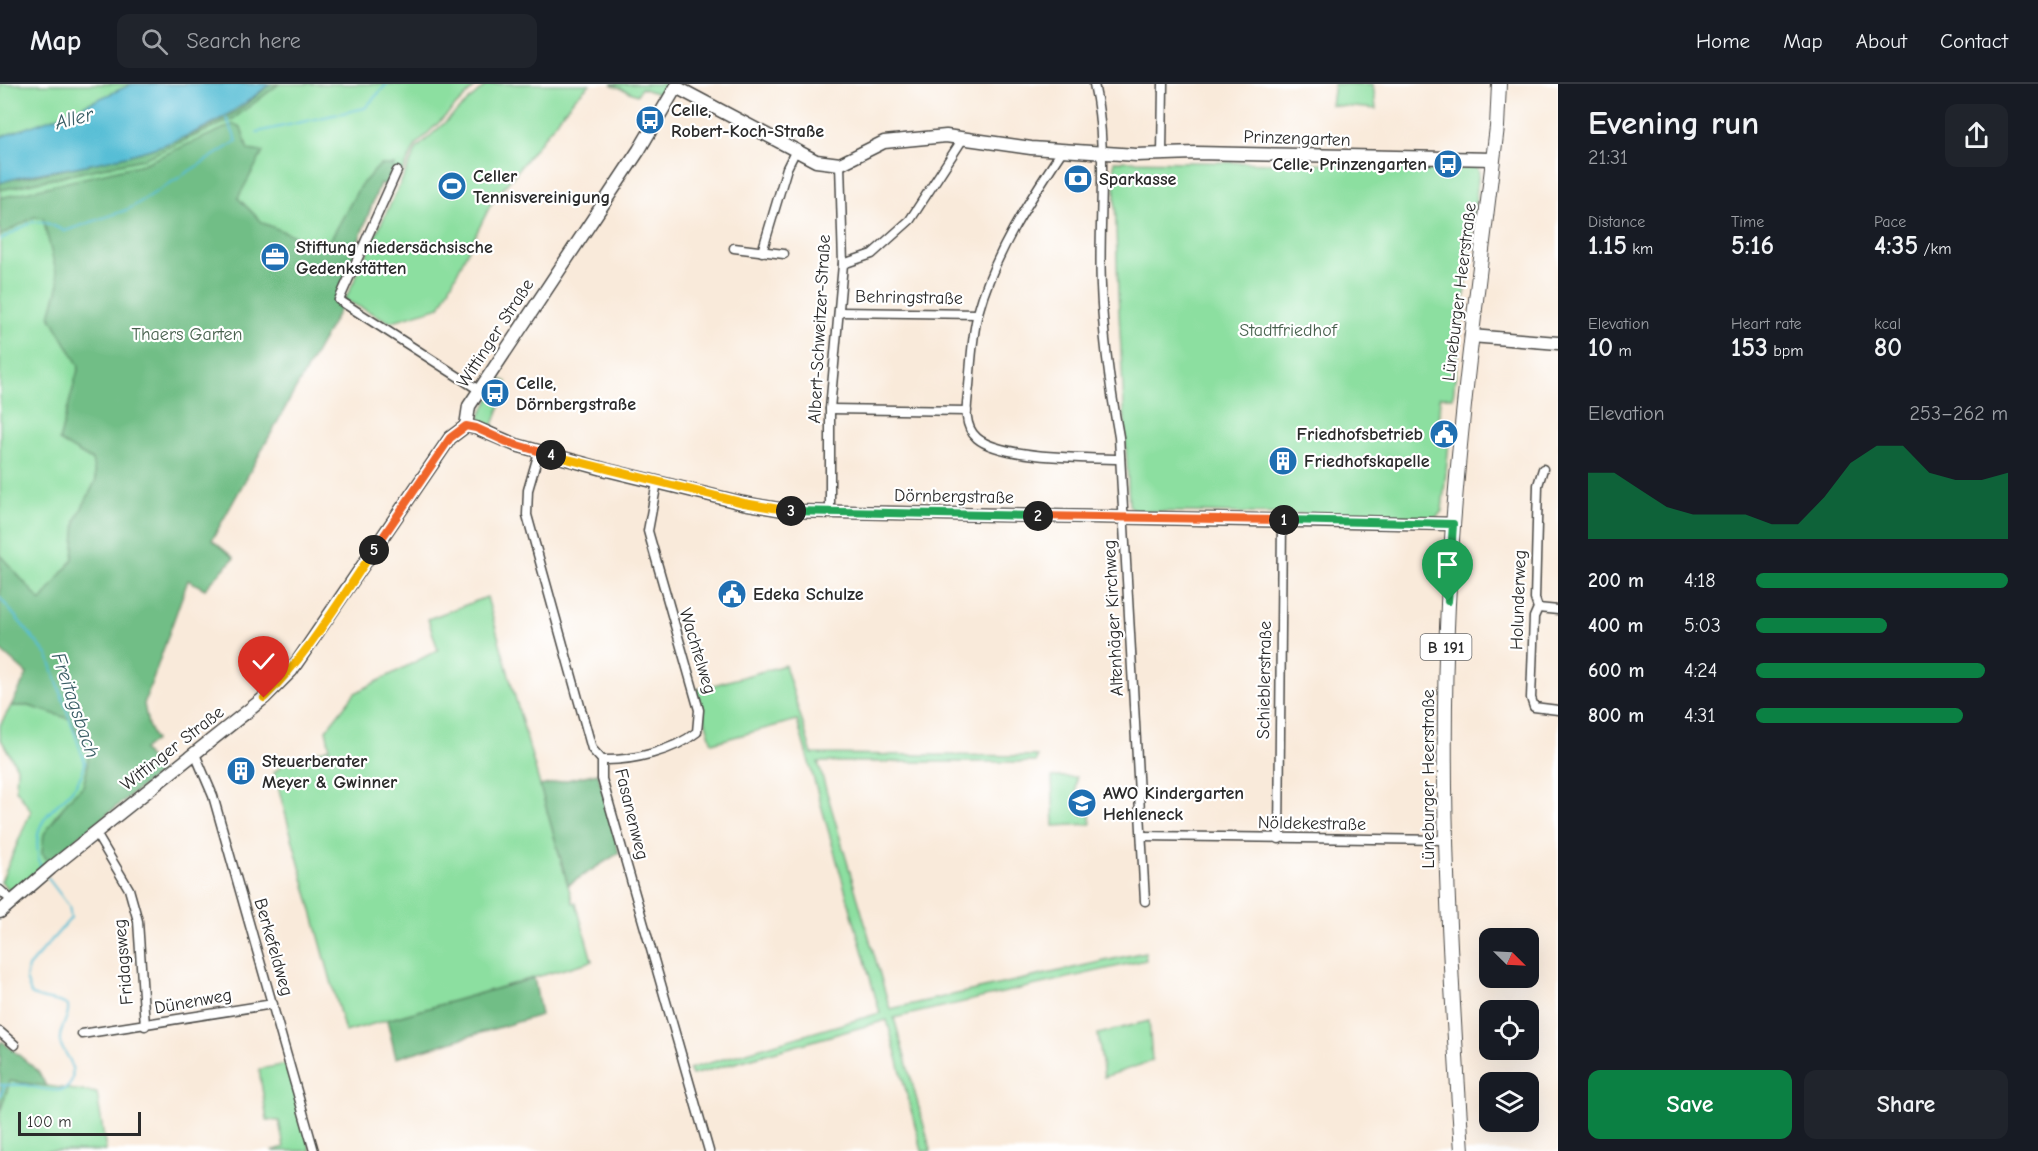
<!DOCTYPE html>
<meta charset="utf-8">
<style>
:root{--surface:#171b24;--page:#20242c;--text:#f1f3f6;--muted:#9ea1a6;--line:#363941;--accent:#0b8043}
body{margin:0;font-family:"Comic Neue",sans-serif;background:var(--page);color:var(--text);height:100vh;display:flex;flex-direction:column;font-size:22px;white-space:nowrap}
*{box-sizing:border-box;margin:0}
p{font-size:20px;color:var(--muted)}
.icon{flex:none;width:33px;height:33px;fill:none;stroke:currentColor;stroke-width:2;stroke-linecap:round;stroke-linejoin:round}
.map{position:relative;flex:1;overflow:hidden}
.side{display:flex;flex-direction:column;background:var(--surface);width:480px}
.side>*{flex:none}
.needle{width:39px;rotate:114deg}
.tools{position:absolute;left:1479px;top:844px;display:grid;gap:12px}
.tools a{display:grid;place-items:center;width:60px;height:60px;border-radius:12px;background:var(--surface);box-shadow:0 6px 24px #0002;font-size:30px}
.scale{position:absolute;left:18px;bottom:15px;width:123px;box-sizing:border-box;padding-left:6px;border:3px solid #2b2b2b;border-top:0;font-size:16px;line-height:21px;white-space:nowrap;color:#2b2b2b;-webkit-text-stroke:4px #fff;paint-order:stroke}
.pin{position:absolute;display:grid;place-items:center;width:51px;height:51px;color:#fff;margin:-62px -26px;border-radius:50% 50% 50% 0;rotate:-45deg;box-shadow:0 0 6px #0007}
.pin .icon{rotate:45deg}
.km{position:absolute;width:30px;height:30px;margin:-15px;border-radius:50%;background:#222;color:#fff;font-size:16px;line-height:30px;text-align:center}
.round{display:grid;place-items:center;flex:none;width:63px;height:63px;border-radius:12px;background:var(--page)}
.summary{display:flex;align-items:center;justify-content:space-between;height:102px;padding:0 30px}
h1{font-size:33px;font-weight:600;line-height:45px}
.stats{display:grid;grid-template-columns:repeat(3,1fr);gap:9px;height:102px;padding:6px 30px}
.stats div{display:grid;align-content:center}
.stats b{font-size:26px;font-weight:600}
.stats small{font-size:16px;font-weight:400}
.stats p{font-size:16px}
.chart{height:168px;padding:12px 30px}
.chart p{display:flex;justify-content:space-between}
.chart svg{width:100%;height:108px;margin-top:6px;fill:var(--accent);opacity:.7}
.action{display:flex;gap:12px;margin-top:auto;padding:12px 30px}
.action a{flex:1;height:69px;border-radius:12px;background:var(--accent);color:#fff;font-size:24px;font-weight:600;line-height:69px;text-align:center}
.action a+a{background:var(--page);color:var(--text)}
ul{padding:0 30px;list-style:none;font-size:20px}
li{display:grid;grid-template-columns:96px 72px 1fr;align-items:center;height:45px}
li i{height:15px;border-radius:8px;background:var(--accent)}
header{display:flex;align-items:center;gap:36px;box-sizing:border-box;height:84px;padding:0 30px;background:var(--surface);border-bottom:2px solid var(--line)}
header strong{font-size:28px}
nav{display:flex;gap:33px;margin-inline-start:auto;font-size:21px}
.search{width:420px;height:54px;background:var(--page);display:flex;align-items:center;gap:15px;box-sizing:border-box;padding:0 21px;border-radius:12px;color:var(--muted);font-size:22px}
main{display:flex;flex:1;min-height:0}
.map>svg:first-child{display:block}
.green{fill:#8cdfa0;stroke:#5c8566;stroke-width:1.5}
.forest{fill:#71be86;stroke:#4e7458;stroke-width:1.5}
.water{fill:#57bed5;stroke:#417480;stroke-width:1.5}
.lines{fill:none;stroke-linecap:round;stroke-linejoin:round}
.stream{stroke:#57bed5;stroke-width:2}
.street-casing{stroke:#4a4845;stroke-width:11}
.secondary-casing{stroke:#4a4845;stroke-width:15}
.primary-casing{stroke:#4a4845;stroke-width:16}
.street{stroke:#fff;stroke-width:8}
.secondary{stroke:#fff;stroke-width:12}
.primary{stroke:#fff;stroke-width:14}
.split-1-casing{stroke:#fff;stroke-width:12}
.split-2-casing{stroke:#fff;stroke-width:12}
.split-3-casing{stroke:#fff;stroke-width:12}
.split-4-casing{stroke:#fff;stroke-width:12}
.split-5-casing{stroke:#fff;stroke-width:12}
.split-6-casing{stroke:#fff;stroke-width:12}
.split-1{stroke:#22a559;stroke-width:8}
.split-2{stroke:#f0652b;stroke-width:8}
.split-3{stroke:#22a559;stroke-width:8}
.split-4{stroke:#f5b400;stroke-width:8}
.split-5{stroke:#f0652b;stroke-width:8}
.split-6{stroke:#f5b400;stroke-width:8}
.labels{text-anchor:middle;stroke-width:4.5;stroke-linejoin:round;paint-order:stroke}
.shield{fill:#fff;stroke:#6b6b6b;stroke-width:1.5}
.shield-label{font-size:16px;font-weight:bold;fill:#2b2b2b}
.poi-label{font-size:18px;font-weight:bold;fill:#2b2b2b;stroke:#fff;text-anchor:start}
.street-label{font-size:18px;fill:#2b2b2b;stroke:#fff}
.park-label{font-size:18px;fill:#48614e;stroke:#fff}
.water-label{font-size:20px;font-style:italic;fill:#3a5e66;stroke:#fff}
</style>
<header>
<strong>Map</strong>
<div class="search"><svg class="icon" aria-label="search" viewBox="0 0 24 24"><circle cx="10" cy="10" r="6"/><path d="M15 15l6 6"/></svg>Search here</div>
<nav><a>Home</a><a>Map</a><a>About</a><a>Contact</a></nav>
</header>
<main>
<div class="map">
<svg width="1558" height="1067" viewBox="0 0 1558 1067">
<rect width="100%" height="100%" fill="#fff"/>
<filter id="ink" filterUnits="userSpaceOnUse"><feTurbulence type="fractalNoise" baseFrequency=".0167" numOctaves="2"/><feDisplacementMap in="SourceGraphic" scale="12" xChannelSelector="R" yChannelSelector="G"/><feConvolveMatrix kernelMatrix="1 2 1 2 8 2 1 2 1" color-interpolation-filters="sRGB"/></filter>
<filter id="wash" filterUnits="userSpaceOnUse"><feTurbulence type="fractalNoise" baseFrequency=".008" numOctaves="4" result="noise"/><feDisplacementMap in="SourceGraphic" scale="24" xChannelSelector="R" yChannelSelector="G"/><feGaussianBlur stdDeviation="1.35" result="paint"/><feColorMatrix in="noise" values="0 0 0 0 0 0 0 0 0 0 0 0 0 0 0 0 0 1.4 0 .05"/><feComposite in="paint" operator="in"/></filter>
<g filter="url(#wash)">
<rect width="100%" height="100%" fill="#f9eada"/>
<g class="green">
<path d="M0,0H478L416,61L403,87L392,86L386,101L380,99L341,204L83,284L78,368L92,376L97,397L77,474L42,518L0,560Z"/>
<path d="M487,0H590L573,16L491,120L440,223L390,238L345,216L417,64Z"/>
<path d="M611,0H670L664,12L641,4L637,11Z"/>
<path d="M1334,0H1373L1376,25L1331,21Z"/>
<path d="M1114,77L1475,81L1479,87L1453,313H1440L1439,339H1451L1442,427L1437,433L1136,427L1129,421L1118,209Z"/>
<path d="M500,295L507,298V303L493,341L498,347L481,339L480,332Z"/>
<path d="M487,513L573,819H576L592,877L345,948L274,688L288,677L330,664L326,646L355,609L438,566L428,535Z"/>
<path d="M785,581L812,670L1037,672L1036,678H818L890,925L1145,868L1146,876L894,934L931,1067H922L887,936L692,991L689,985L880,929L797,636L712,659L696,606Z"/>
<path d="M11,622H29L71,635L88,670L87,687L83,703L55,732L42,769L48,777L13,810L1,798L31,727L16,705L17,683L0,654V641Z"/>
<path d="M1052,693H1076L1077,728H1090L1091,740L1054,742Z"/>
<path d="M1149,937L1152,977L1104,993L1098,950Z"/>
<path d="M288,980L311,1067H272L284,1063L279,1037L267,1036L259,985Z"/>
<path d="M10,997L97,1009L106,1067H0V1028Z"/>
</g>
<g class="forest">
<path d="M270,0H279L233,35L143,75L0,106V99L3,97C82,82 164,71 234,29C247,21 259,9 270,0Z"/>
<path d="M234,40L241,43L248,66L263,68L238,114L263,139L319,162L332,153L360,102L380,81H394L386,101L380,99L341,204L345,216L212,456L234,474L205,505L188,496L144,620L148,641L155,656L143,666L160,688L48,777L42,769L44,750L69,715L83,702L87,687L88,670L70,635L29,622H11L27,590L0,566V471L41,517L73,475L76,436L96,396L92,376L59,357L79,282L50,232L59,200L43,134L34,133L0,152V114L143,80Z"/>
<path d="M598,689L619,769L568,801L540,702Z"/>
<path d="M534,894L541,931L396,974L387,936Z"/>
<path d="M2,957L39,988L46,1002L10,997L0,1028V960Z"/>
</g>
<path class="water" d="M132,0H270C211,48 161,66 86,81C58,87 27,89 0,99V53L65,30Z"/>
<g class="lines">
<g class="stream">
<path d="M257,48L365,24L387,0"/>
<path d="M0,156L32,138H44L65,147L129,125L237,57L226,33"/>
<path d="M0,514L48,572L85,679C75,727 21,720 42,787"/>
<path d="M0,1001C8,1001 16,1001 24,1001C42,1004 77,1019 72,983C71,974 62,967 60,958C58,944 70,935 68,922C56,914 43,918 31,910L26,895L28,883L71,834L69,822L47,793"/>
<path d="M0,1012L5,1001"/>
</g>
</g>
</g>
<g filter="url(#ink)">
<g class="lines">
<g class="street-casing">
<g id="street">
<path d="M1094,0C1109,65 1098,135 1101,202C1103,252 1110,303 1119,353L1145,817"/>
<path d="M1062,67C1029,117 994,170 978,229C972,252 971,278 969,302C967,319 962,341 977,354C1001,375 1088,374 1120,375"/>
<path d="M1162,71L1163,0"/>
<path d="M397,87L339,216L479,306"/>
<path d="M734,164L784,170"/>
<path d="M762,168L787,84L796,66"/>
<path d="M843,180L872,170L910,136L964,53"/>
<path d="M839,228L978,230"/>
<path d="M830,325L967,327"/>
<path d="M539,368L528,406L527,431L592,665L602,676V695L709,1067"/>
<path d="M1543,385L1538,401L1535,515L1538,524L1534,533L1531,614L1534,623L1558,626"/>
<path d="M830,428V325L843,180L840,80"/>
<path d="M1538,524L1558,526"/>
<path d="M195,670L213,712L314,1067"/>
<path d="M602,676C632,677 673,667 697,648L699,626L648,447L657,398"/>
<path d="M95,748L129,805L138,837L145,942"/>
<path d="M1142,752L1445,756"/>
<path d="M1279,755L1282,436"/>
<path d="M0,806L12,817"/>
<path d="M0,948L15,961"/>
<path d="M82,950L273,920"/>
</g>
</g>
<g class="secondary-casing">
<g id="secondary">
<path d="M1471,252L1558,259"/>
<path d="M466,342L469,322L639,66L676,3L816,77L840,80L884,58L946,52L1031,64L1136,71L1196,69L1493,75"/>
<path d="M466,342L476,344L516,361L607,386L743,419L790,427L1453,440"/>
<path d="M0,828L51,784L264,614L291,587L450,354L466,342"/>
</g>
</g>
<g class="primary-casing">
<path id="primary" d="M1462,1067C1450,885 1439,703 1448,520C1456,360 1478,202 1497,43L1499,0"/>
</g>
<use href="#street" class="street"/>
<use href="#secondary" class="secondary"/>
<use href="#primary" class="primary"/>
</g>
</g>
<g class="lines" filter="url(#ink)">
<g class="split-1-casing">
<path id="split-1" d="M1284,436L1453,440L1448,517"/>
</g>
<g class="split-2-casing">
<path id="split-2" d="M1038,432L1284,436"/>
</g>
<g class="split-3-casing">
<path id="split-3" d="M791,427L1038,432"/>
</g>
<g class="split-4-casing">
<path id="split-4" d="M551,371L744,419L791,427"/>
</g>
<g class="split-5-casing">
<path id="split-5" d="M374,466L450,354L466,342L476,344L507,358L551,371"/>
</g>
<g class="split-6-casing">
<path id="split-6" d="M264,614C308,570 339,517 374,466"/>
</g>
<use href="#split-1" class="split-1"/>
<use href="#split-2" class="split-2"/>
<use href="#split-3" class="split-3"/>
<use href="#split-4" class="split-4"/>
<use href="#split-5" class="split-5"/>
<use href="#split-6" class="split-6"/>
</g>
<defs>
<g id="bus-disc" transform="scale(1.5)"><circle r="9.5" fill="#1f6fb2" stroke="#fff"/><path d="M-5-6H5V4H4V6H2V4H-2V6H-4V4H-5ZM-3.5-4V0h7V-4ZM-3.5 1.2v1.5H-2V1.2ZM2 1.2v1.5H3.5V1.2Z" fill="#fff"/></g>
<g id="bank-disc" transform="scale(1.5)"><circle r="9.5" fill="#1f6fb2" stroke="#fff"/><path d="M-6-4H6V4H-6ZM0-2.3a2.3 2.3 0 1 0 0 4.6a2.3 2.3 0 1 0 0-4.6Z" fill="#fff"/></g>
<g id="stadium-disc" transform="scale(1.5)"><circle r="9.5" fill="#1f6fb2" stroke="#fff"/><path d="M0-5a6.5 5 0 1 0 0 10a6.5 5 0 1 0 0-10ZM-3.5-1.8h7v3.6h-7Z" fill="#fff"/></g>
<g id="office-disc" transform="scale(1.5)"><circle r="9.5" fill="#1f6fb2" stroke="#fff"/><path d="M-6-3h4V-5.5h4V-3h4V5H-6ZM-1-4.5V-3h2v-1.5ZM-6 0V1H6V0Z" fill="#fff"/></g>
<g id="civic-disc" transform="scale(1.5)"><circle r="9.5" fill="#1f6fb2" stroke="#fff"/><path d="M-.6-6.5H3V-4.5H.6V-3L4-1V1h2V6H-6V1h2V-1L-.6-3ZM-1.2 2.5V6h2.4V2.5Z" fill="#fff"/></g>
<g id="building-disc" transform="scale(1.5)"><circle r="9.5" fill="#1f6fb2" stroke="#fff"/><path d="M-4-6H4V6H1V3H-1V6H-4ZM-2.5-4.3h1.7v1.8h-1.7ZM.8-4.3h1.7v1.8H.8ZM-2.5-1h1.7V.8h-1.7ZM.8-1h1.7V.8H.8Z" fill="#fff"/></g>
<g id="school-disc" transform="scale(1.5)"><circle r="9.5" fill="#1f6fb2" stroke="#fff"/><path d="M0-5L7-2L0 1L-7-2ZM-4 1L0 2.5L4 1V4Q0 6-4 4Z" fill="#fff"/></g>
</defs>
<g fill-rule="evenodd">
<use href="#bus-disc" x="650" y="36"/>
<use href="#bus-disc" x="1448" y="80"/>
<use href="#bank-disc" x="1078" y="95"/>
<use href="#stadium-disc" x="452" y="102"/>
<use href="#office-disc" x="275" y="173"/>
<use href="#bus-disc" x="495" y="309"/>
<use href="#civic-disc" x="1444" y="350"/>
<use href="#building-disc" x="1283" y="377"/>
<use href="#civic-disc" x="732" y="510"/>
<use href="#building-disc" x="241" y="687"/>
<use href="#school-disc" x="1082" y="719"/>
</g>
<g class="labels">
<rect class="shield" x="1420.5" y="550" width="51" height="26" rx="4.5"/>
<g class="shield-label">
<text x="1446" y="569">B 191</text>
</g>
<g class="poi-label">
<text x="671" y="32">Celle,<tspan x="671" dy="21">Robert-Koch-Straße</tspan></text>
<text x="1427" y="86" text-anchor="end">Celle, Prinzengarten</text>
<text x="473" y="98">Celler<tspan x="473" dy="21">Tennisvereinigung</tspan></text>
<text x="1099" y="101">Sparkasse</text>
<text x="296" y="169">Stiftung niedersächsische<tspan x="296" dy="21">Gedenkstätten</tspan></text>
<text x="516" y="305">Celle,<tspan x="516" dy="21">Dörnbergstraße</tspan></text>
<text x="1423" y="356" text-anchor="end">Friedhofsbetrieb</text>
<text x="1304" y="383">Friedhofskapelle</text>
<text x="753" y="516">Edeka Schulze</text>
<text x="262" y="683">Steuerberater<tspan x="262" dy="21">Meyer &amp; Gwinner</tspan></text>
<text x="1103" y="715">AWO Kindergarten<tspan x="1103" dy="21">Hehleneck</tspan></text>
</g>
<g class="street-label">
<text transform="translate(1297 54) rotate(2)" y="6">Prinzengarten</text>
<text transform="translate(1459 208) rotate(-83)" y="6">Lüneburger Heerstraße</text>
<text transform="translate(909 213) rotate(1)" y="6">Behringstraße</text>
<text transform="translate(819 245) rotate(-87)" y="6">Albert-Schweitzer-Straße</text>
<text transform="translate(495 249) rotate(-57)" y="6">Wittinger Straße</text>
<text transform="translate(954 412) rotate(1)" y="6">Dörnbergstraße</text>
<text transform="translate(1518 516) rotate(-88)" y="6">Holunderweg</text>
<text transform="translate(1113 534) rotate(-93)" y="6">Altenhäger Kirchweg</text>
<text transform="translate(698 567) rotate(73)" y="6">Wachtelweg</text>
<text transform="translate(1264 596) rotate(-89)" y="6">Schieblerstraße</text>
<text transform="translate(172 664) rotate(-38)" y="6">Wittinger Straße</text>
<text transform="translate(1428 695) rotate(-90)" y="6">Lüneburger Heerstraße</text>
<text transform="translate(632 730) rotate(76)" y="6">Fasanenweg</text>
<text transform="translate(1312 739) rotate(1)" y="6">Nöldekestraße</text>
<text transform="translate(274 863) rotate(74)" y="6">Berkefeldweg</text>
<text transform="translate(123 878) rotate(-95)" y="6">Fridagsweg</text>
<text transform="translate(193 917) rotate(-10)" y="6">Dünenweg</text>
</g>
<g class="park-label">
<text x="1288" y="252">Stadtfriedhof</text>
<text x="187" y="256">Thaers Garten</text>
</g>
<g class="water-label">
<text transform="translate(74 34) rotate(-14)" y="7">Aller</text>
<text transform="translate(76 621) rotate(71)" y="7">Freitagsbach</text>
</g>
</g>
</svg>
<div class="tools">
<a><svg class="needle" viewBox="-14 -14 28 28"><path d="M0-13l5 13h-10z" fill="#e53935"/><path d="M0 13l5-13h-10z" fill="#9ea1a6"/></svg></a>
<a><svg class="icon" aria-label="locate" viewBox="0 0 24 24"><circle cx="12" cy="12" r="6"/><path d="M12 2v4M12 18v4M2 12h4M18 12h4"/></svg></a>
<a><svg class="icon" aria-label="layers" viewBox="0 0 24 24"><path d="M12 4l9 5-9 5-9-5zM3 14l9 5 9-5"/></svg></a>
</div>
<div class="scale">100 m</div>
<div class="pin" style="left:1448px;top:517px;background:#1e9e55"><svg class="icon" aria-label="arrive" viewBox="0 0 24 24"><path d="M6 21V4h12l-3 4 3 4H6"/></svg></div>
<div class="pin" style="left:264px;top:614px;background:#d93025"><svg class="icon" aria-label="check" viewBox="0 0 24 24"><path d="M5 12l5 5 9-10"/></svg></div>
<b class="km" style="left:1284px;top:436px">1</b>
<b class="km" style="left:1038px;top:432px">2</b>
<b class="km" style="left:791px;top:427px">3</b>
<b class="km" style="left:551px;top:371px">4</b>
<b class="km" style="left:374px;top:466px">5</b>
</div>
<section class="side">
<div class="summary"><div><h1>Evening run</h1><p>21:31</p></div><a class="round"><svg class="icon" aria-label="share" viewBox="0 0 24 24"><path d="M12 15V3M7 8l5-5 5 5M5 13v7h14v-7"/></svg></a></div>
<div class="stats">
<div><p>Distance</p><b>1.15<small> km</small></b></div>
<div><p>Time</p><b>5:16</b></div>
<div><p>Pace</p><b>4:35<small> /km</small></b></div>
</div>
<div class="stats">
<div><p>Elevation</p><b>10<small> m</small></b></div>
<div><p>Heart rate</p><b>153<small> bpm</small></b></div>
<div><p>kcal</p><b>80</b></div>
</div>
<div class="chart"><p><span>Elevation</span>253–262 m</p>
<svg viewBox="0 0 160 44" preserveAspectRatio="none"><path d="M0 44V17L10 17L20 24L30 31L40 34L50 34L60 34L70 38L80 38L90 27L100 13L110 6L120 6L130 17L140 20L150 20L160 17V44z"/></svg>
</div>
<ul>
<li><b>200 m</b>4:18<i style="width:100%"></i></li>
<li><b>400 m</b>5:03<i style="width:52%"></i></li>
<li><b>600 m</b>4:24<i style="width:91%"></i></li>
<li><b>800 m</b>4:31<i style="width:82%"></i></li>
</ul>
<div class="action"><a>Save</a><a>Share</a></div>
</section>
</main>
